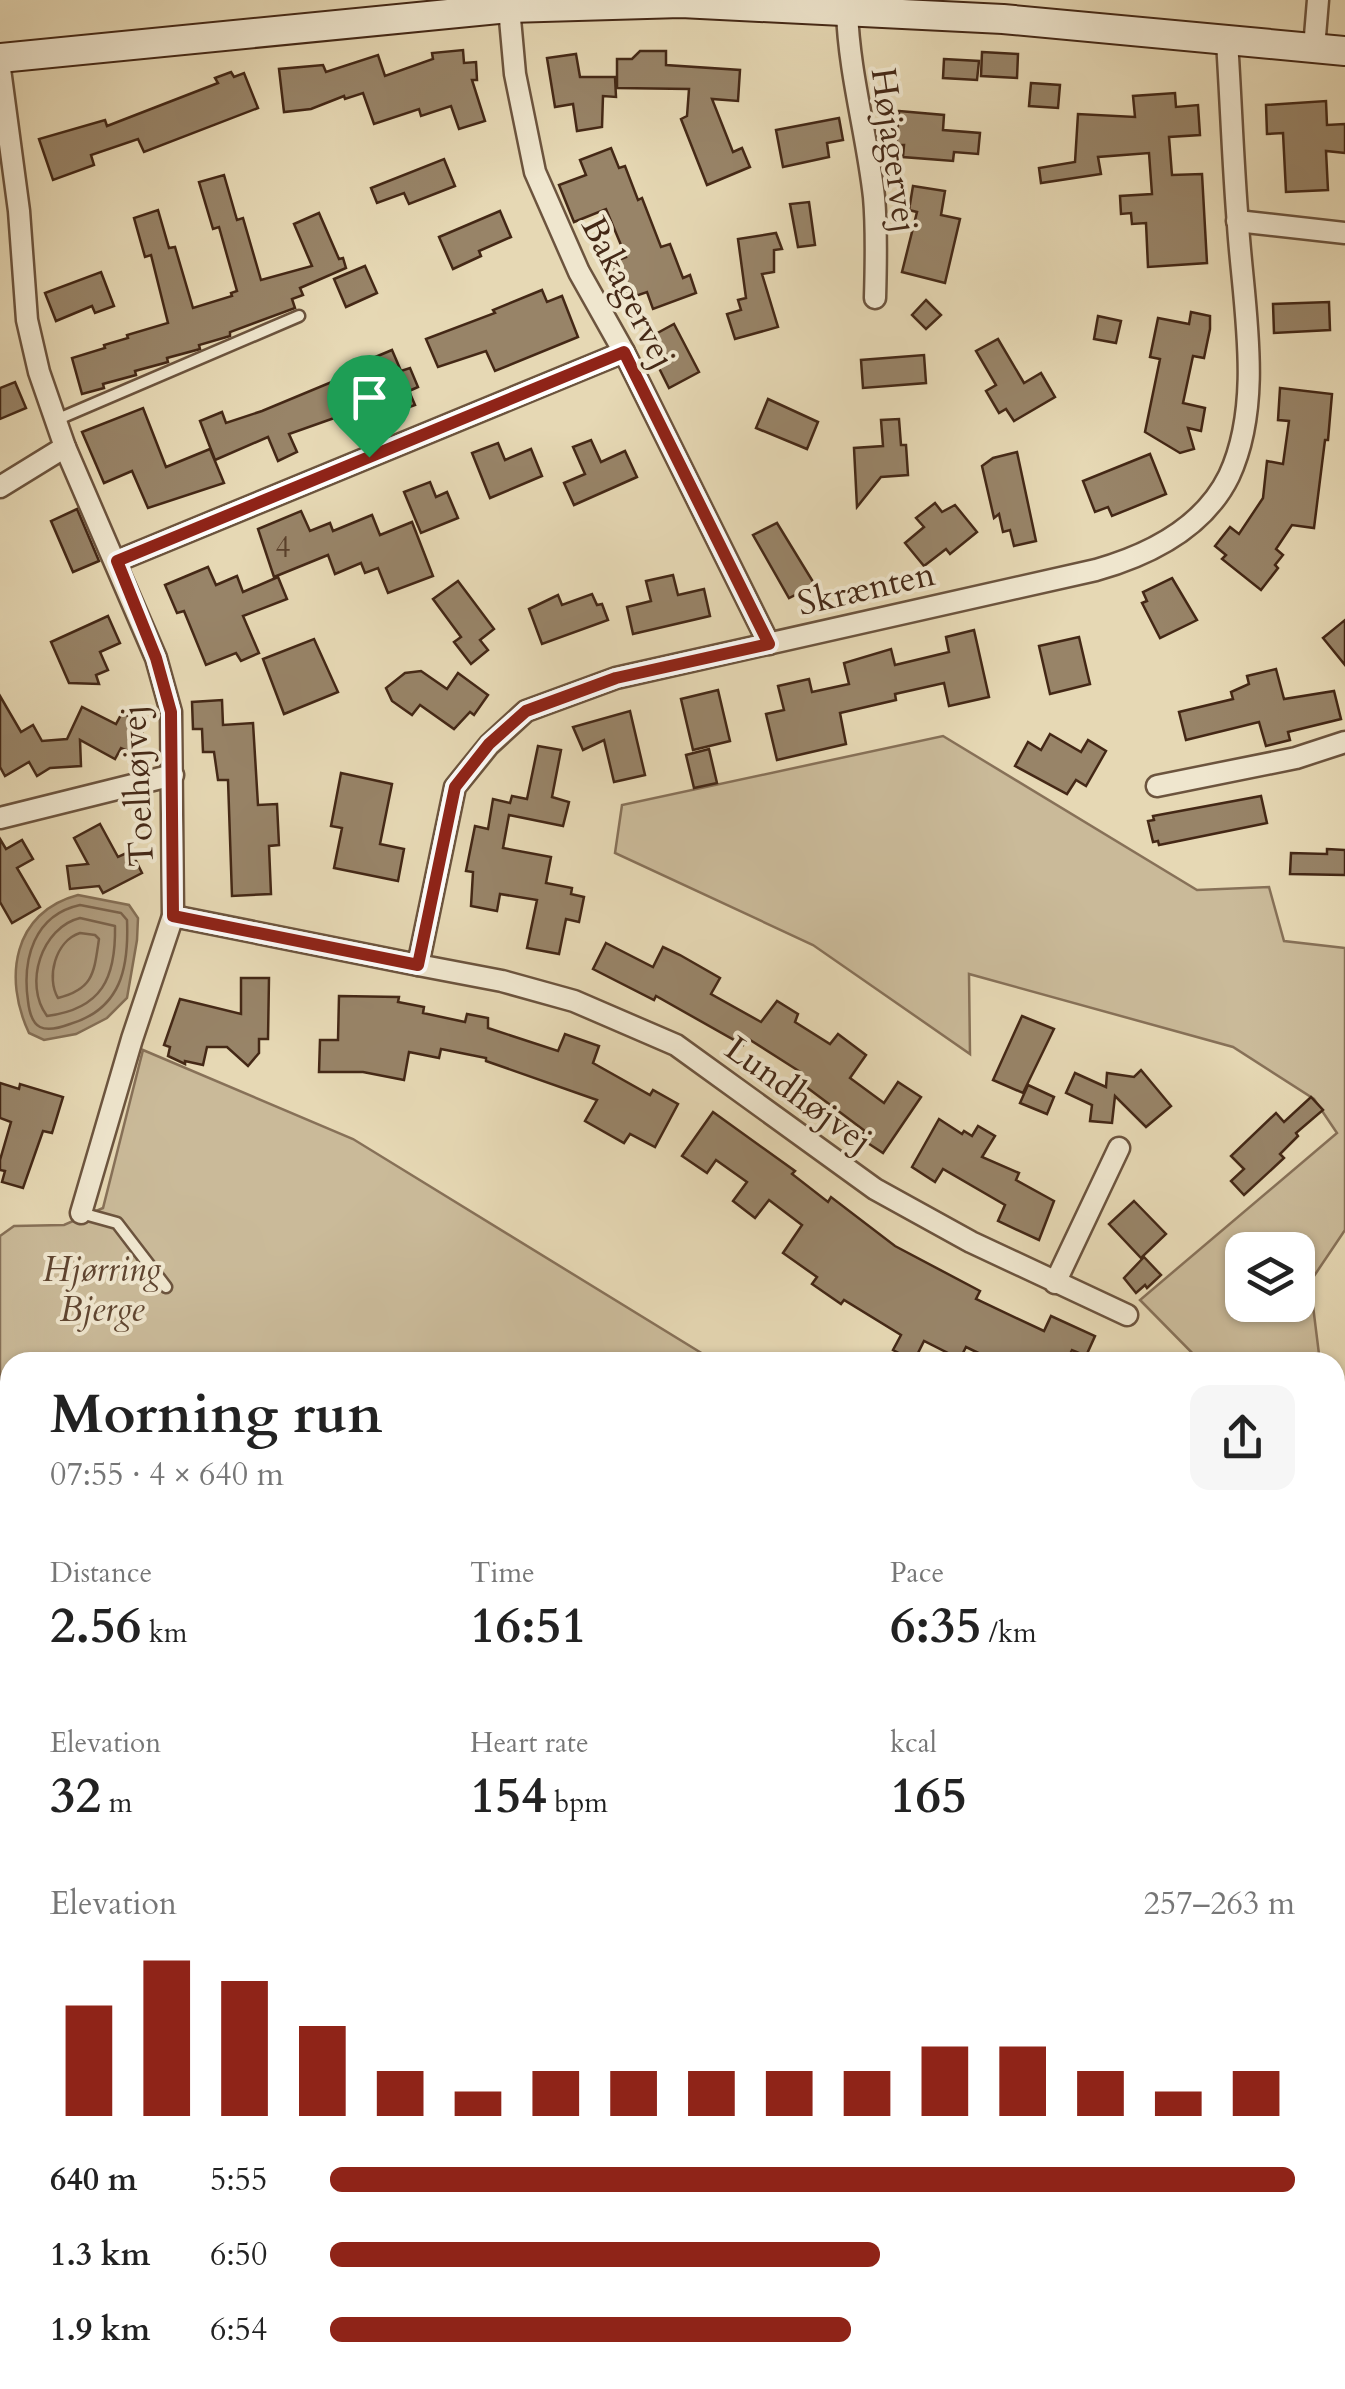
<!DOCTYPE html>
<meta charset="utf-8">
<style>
:root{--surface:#fff;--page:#f6f6f6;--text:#222;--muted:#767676;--accent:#8f2418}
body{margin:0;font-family:Cardo,serif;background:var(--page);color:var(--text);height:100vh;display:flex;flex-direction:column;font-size:38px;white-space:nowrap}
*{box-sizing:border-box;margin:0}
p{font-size:32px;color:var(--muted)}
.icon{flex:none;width:55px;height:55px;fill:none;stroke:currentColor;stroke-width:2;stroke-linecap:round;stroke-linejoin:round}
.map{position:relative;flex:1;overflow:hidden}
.details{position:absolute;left:0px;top:1352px;width:1345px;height:1038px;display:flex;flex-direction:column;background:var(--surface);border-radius:30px 30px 0 0;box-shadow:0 2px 8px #0004}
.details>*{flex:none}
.buttons{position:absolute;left:1225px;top:1232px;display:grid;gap:20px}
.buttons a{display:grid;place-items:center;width:90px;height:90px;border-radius:20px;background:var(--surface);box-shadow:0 2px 8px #0004;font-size:50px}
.pin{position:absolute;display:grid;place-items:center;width:85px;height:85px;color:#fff;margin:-102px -42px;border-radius:50% 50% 50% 0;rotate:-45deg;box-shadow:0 0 10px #0007}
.pin .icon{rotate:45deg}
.round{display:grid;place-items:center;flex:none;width:105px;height:105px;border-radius:20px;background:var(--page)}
.headline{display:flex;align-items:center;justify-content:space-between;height:170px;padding:0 50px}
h1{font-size:55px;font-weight:700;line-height:75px}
.figures{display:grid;grid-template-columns:repeat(3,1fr);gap:15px;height:170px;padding:10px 50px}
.figures div{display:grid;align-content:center}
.figures b{font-size:50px;font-weight:700}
.figures small{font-size:28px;font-weight:400}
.figures p{font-size:28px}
.chart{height:280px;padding:20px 50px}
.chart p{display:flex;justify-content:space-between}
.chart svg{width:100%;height:180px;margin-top:10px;stroke:var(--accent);stroke-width:6}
ul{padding:0 50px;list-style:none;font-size:32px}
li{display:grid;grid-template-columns:160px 120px 1fr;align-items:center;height:75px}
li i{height:25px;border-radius:12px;background:var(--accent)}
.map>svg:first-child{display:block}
.green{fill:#caba99;stroke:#877158;stroke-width:2.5;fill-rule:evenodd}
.water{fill:#af9c7e;stroke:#846e54;stroke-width:2.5}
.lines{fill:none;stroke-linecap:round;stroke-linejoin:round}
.shore{stroke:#7a624a;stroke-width:2.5}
.stream{stroke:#846e54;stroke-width:6}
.building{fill:#988468;stroke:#442816;stroke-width:2.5}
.lane-casing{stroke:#6c543e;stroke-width:15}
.street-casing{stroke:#6c543e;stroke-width:25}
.secondary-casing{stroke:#442816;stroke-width:32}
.lane{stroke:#efe6ce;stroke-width:10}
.street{stroke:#efe6ce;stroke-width:20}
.secondary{stroke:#efe6ce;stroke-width:28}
.route-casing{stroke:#fff;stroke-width:20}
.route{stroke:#8f2418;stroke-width:12}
.labels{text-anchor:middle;stroke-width:8;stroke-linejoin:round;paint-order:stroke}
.number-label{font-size:30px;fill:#593f2a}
.street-label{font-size:35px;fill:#442816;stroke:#efe6ce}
.park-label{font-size:35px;font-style:italic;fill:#5f4530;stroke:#efe6ce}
</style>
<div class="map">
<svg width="1345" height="2389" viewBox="0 0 1345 2389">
<rect width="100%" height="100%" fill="#e6d8b4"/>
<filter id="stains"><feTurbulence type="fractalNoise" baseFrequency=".002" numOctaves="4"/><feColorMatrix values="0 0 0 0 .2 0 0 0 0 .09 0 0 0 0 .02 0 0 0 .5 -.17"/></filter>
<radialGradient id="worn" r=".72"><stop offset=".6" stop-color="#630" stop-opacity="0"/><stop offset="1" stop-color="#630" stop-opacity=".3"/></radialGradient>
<g class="green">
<path d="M943,736L1197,890L1269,887L1284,941L1345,948V1230L1310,1282L1320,1362H1201L1140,1300L1337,1133L1314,1099L1233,1047L969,974L970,1054L813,945L615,853L622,805ZM1242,1250H1298V1305H1242Z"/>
<path d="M143,1050L353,1139L716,1362H10V2380H1335V1793L1345,1805V2389H0V1236L14,1226L64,1225L103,1208Z"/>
</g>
<path class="water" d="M78,895L129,905L138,918L137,940L127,998L107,1018L76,1034L44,1040L29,1033C3,978 13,912 78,895Z"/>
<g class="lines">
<g class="shore">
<path d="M80,905L121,913L127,920C129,968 121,1009 70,1024C62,1027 48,1031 40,1027C32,1023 29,1010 28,1001C22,959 34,915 80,905Z"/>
<path d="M80,918L115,926C116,978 102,1009 47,1016C23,984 42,927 80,918Z"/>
<path d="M80,933L95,935L99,939C94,972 94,989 58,998C46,978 55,941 80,933Z"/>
</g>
<path class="stream" d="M1292,2380L1293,2389"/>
</g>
<g class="building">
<path d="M463,50L464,63L476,62L477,80H472L485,121L459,129L451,106L421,116L419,109L374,124L363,93L345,99L344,96L311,109L284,112L279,69L323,65L326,72L378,55L385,76L433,59L432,53Z"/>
<path d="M640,51H666V65L740,70L738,101L712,99L733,152L742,148L750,167L707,185L681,119L687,116L689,89L617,88V59H632Z"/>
<path d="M982,52L1018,54L1017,78L981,76Z"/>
<path d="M576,54L580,77H615L616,97L603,96L602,127L577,131L573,104L555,107L547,58Z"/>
<path d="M944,59L979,61L977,80L943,78Z"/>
<path d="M231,72L234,77L244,73L258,108L144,152L138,139L91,155L94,165L53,180L39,139L105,120L107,126L218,83L215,78Z"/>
<path d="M1031,83L1060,85L1058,108L1029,106Z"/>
<path d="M1175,93L1176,107L1198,105L1200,135L1169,137L1172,175L1202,174L1207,263L1148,267L1146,223L1132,224L1131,213L1121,214L1120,196L1152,194L1149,153L1098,157L1101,174L1041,183L1039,168L1075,162L1078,114L1135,117L1133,96Z"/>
<path d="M1326,101L1327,125L1345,124V153L1326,151L1328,190L1286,192L1283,133L1267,134L1266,105Z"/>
<path d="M899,111L944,115L943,130L980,133L978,154L954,152L953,161L903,157L904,145H896Z"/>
<path d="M839,118L843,140L827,143L829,157L783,167L776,130Z"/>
<path d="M611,148L619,168L625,166L638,200L642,198L661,247L670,244L683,278L690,275L696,293L653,309L647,292L618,302L604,266L626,257L606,209L574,222L559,185L586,175L580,160Z"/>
<path d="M444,159L455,186L409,204L404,193L377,203L371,188Z"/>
<path d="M224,175L237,220L243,218L261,280L312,266L294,224L319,213L339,259L343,258L346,268L300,288L303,295L292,299L295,308L230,332V336L199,345L200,349L167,358L168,362L135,371L136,375L103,384L104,388L82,394L72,358L105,348L104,345L128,338L127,335L168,323L151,255L145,257L134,218L158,210L169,248L175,247L193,308L232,296L231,293L237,291L219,227L213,229L199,182Z"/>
<path d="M913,186L945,191L941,215L960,219L945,283L902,272L917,212L909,210Z"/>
<path d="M809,202L815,245L798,247L790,204Z"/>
<path d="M500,211L511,237L479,251L481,256L453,269L439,237Z"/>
<path d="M776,233L782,249L774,250V272L762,274L778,327L735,339L727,314L741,310L738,300L746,298L738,239Z"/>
<path d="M365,266L377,293L346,307L334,279Z"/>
<path d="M101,272L114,306L95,313L92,306L56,321L45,293Z"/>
<path d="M542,290L547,302L562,296L578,337L495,371L486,351L438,367L426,339L495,313L493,310Z"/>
<path d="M926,300L941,315L926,329L912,315Z"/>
<path d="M1329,302L1330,330L1274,333L1273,304Z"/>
<path d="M1191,312L1210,316V329L1204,358L1193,356L1183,403L1205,408L1201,431L1188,428L1194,449L1180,453L1145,432L1160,359L1150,357L1158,318L1189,324Z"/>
<path d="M1098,316L1121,321L1116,343L1094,339Z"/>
<path d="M674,324L699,372L669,388L656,362L663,358L652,336Z"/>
<path d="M998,339L1024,383L1041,373L1055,397L1014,421L1006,409L999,413L986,391L996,385L976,351Z"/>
<path d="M392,350L401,371L410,368L418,387L409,391L415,405L371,421L366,409L354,411L289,434L297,452L278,461L268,437L215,460L200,421L222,412L226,423L262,411L351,374L349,368Z"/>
<path d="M924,355L926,383L863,388L861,360Z"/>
<path d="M15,382L26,408L0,419V388Z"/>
<path d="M1280,388L1332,394L1328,440H1325L1314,528L1292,525L1276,549L1283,555L1275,565L1278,568L1261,590L1222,559L1226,555L1215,546L1230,527L1239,534L1263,498L1267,461L1283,464L1289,421L1278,420Z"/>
<path d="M768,399L818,422L807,449L756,428Z"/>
<path d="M143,408L166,467L210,449L224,483L148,508L132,471L104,483L82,432Z"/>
<path d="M899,419L901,445H906L908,475L881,477L857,507L854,448L883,446L881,420Z"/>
<path d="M591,440L601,462L625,451L637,477L574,505L564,483L585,474L573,447Z"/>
<path d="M498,443L505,460L531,449L542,476L490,498L472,453Z"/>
<path d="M1017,452L1036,541L1014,546L1010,530L1003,532L999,514L994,518L982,466L993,458Z"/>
<path d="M1150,454L1166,494L1112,516L1108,507L1095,512L1083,481Z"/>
<path d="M430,482L436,497L447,492L458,518L421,533L404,492Z"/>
<path d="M935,503L942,512L955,505L977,532L950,554L946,549L924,566L905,543L924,527L916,518Z"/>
<path d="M77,509L99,561L73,572L51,521Z"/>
<path d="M301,511L310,531L330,523L333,531L372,515L380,535L412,522L433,576L388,593L378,568L365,573L361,563L335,574L328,555L274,577L258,529Z"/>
<path d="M777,523L815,585L789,598L753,535Z"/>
<path d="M208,567L216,585L237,576L243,592L278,577L287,599L243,616L259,653L241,661L236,653L206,665L184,611L177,613L165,585Z"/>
<path d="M673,575L678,595L704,589L710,616L633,634L627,607L651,601L646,581Z"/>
<path d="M1172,578L1197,620L1160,638L1142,603L1147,601L1143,592Z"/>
<path d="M458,581L494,629L480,640L488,650L471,664L454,642L461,637L433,599Z"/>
<path d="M592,594L597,605L602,604L608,620L542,644L529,609L558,595L562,605Z"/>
<path d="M108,616L120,643L100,652L108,670L96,675L99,684L69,683L51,642Z"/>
<path d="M1345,620V665L1323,638Z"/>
<path d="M974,630L989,697L949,706L944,683L895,694L896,700L840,713L846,744L777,760L766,714L784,710L778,686L809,679L812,692L849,684L844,663L891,649L895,665L949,652L946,637Z"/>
<path d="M1079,637L1090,684L1050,694L1039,646Z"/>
<path d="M314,639L338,692L284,714L263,659Z"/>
<path d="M1276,669L1284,699L1334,691L1341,719L1288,732L1290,740L1266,746L1259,722L1186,740L1179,712L1233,699L1231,692L1249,684L1247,676Z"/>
<path d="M421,671L447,689L458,673L488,695L474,715L470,712L454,729L420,705L412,715L392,701L386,688L405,673Z"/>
<path d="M718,690L730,741L693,750L681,699Z"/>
<path d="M0,696L21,732L33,725L42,741L67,739L82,707L116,724L122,713L146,725L132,753L121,748L115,759L80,740L81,766L50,768L37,776L29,762L5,776L0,767Z"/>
<path d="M222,700L223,725L253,723L258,805L277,804L279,845L269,846L271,894L232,896L228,780H218L214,752H203L202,729H193L192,702Z"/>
<path d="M630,711L645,775L614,782L604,740L583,750L573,727Z"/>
<path d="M1050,734L1081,752L1088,740L1106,751L1086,786L1076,780L1067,794L1015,766L1028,742L1041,750Z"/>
<path d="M538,746L561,750L552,797L569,802L563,826L509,815L503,848L551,857L546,883L572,888L571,894L584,897L579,922L566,919L559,954L527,948L537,900L500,894L497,911L471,906L473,872L466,871L475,826L488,829L493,799L510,803L512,796L527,799Z"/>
<path d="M709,749L717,783L694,788L686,755Z"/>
<path d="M341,773L392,784L380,844L404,849L398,881L334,868L342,828L331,826Z"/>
<path d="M1261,796L1267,823L1159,845L1158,841L1153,842L1148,821L1154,820L1153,816Z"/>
<path d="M100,824L118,857L131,851L142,873L103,893L99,886L70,889L67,866L88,864L74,838Z"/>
<path d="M0,839L6,849L22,840L33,859L17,868L40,907L12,923L0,902Z"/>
<path d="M1327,849L1345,850V875L1290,874L1291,853L1327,854Z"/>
<path d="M606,943L653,967L663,947L680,955L720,978L711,994L761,1022L777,1001L798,1014L795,1022L830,1044L838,1034L866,1055L850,1078L884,1103L898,1082L921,1097L883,1153L860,1138L865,1131L797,1080L802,1073L747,1038L743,1045L656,996L654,1000L593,969Z"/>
<path d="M241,978H269L268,1039H259V1053L248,1066L227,1047H207L203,1065L185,1061V1064L168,1056L170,1047L164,1045L180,999L241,1014Z"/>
<path d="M339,996L399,997L398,1002L424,1007L423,1013L465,1022L467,1014L488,1018V1028L558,1051L565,1034L599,1046L593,1063L650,1095L653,1090L678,1104L655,1147L630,1134L624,1143L585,1121L597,1100L486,1061V1058L441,1049L439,1058L409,1052L404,1080L363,1072H319L320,1040H338Z"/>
<path d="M1022,1016L1054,1029L1023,1093L993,1080Z"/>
<path d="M1141,1070L1171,1106L1146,1127L1115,1096L1112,1123L1090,1121L1092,1105L1066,1093L1075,1073L1106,1087L1107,1073L1134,1077Z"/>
<path d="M0,1083L19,1089L20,1084L63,1097L52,1133L43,1131L23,1188L2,1182L5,1171L0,1170V1160L11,1122L0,1118Z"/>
<path d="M1028,1085L1054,1097L1047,1114L1020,1103Z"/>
<path d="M1311,1097L1323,1110L1296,1133L1298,1136L1280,1154L1284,1158L1244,1195L1231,1181L1244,1169L1231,1156L1276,1113L1284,1122Z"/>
<path d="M713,1112L795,1171L792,1174L828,1202L831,1197L895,1246L980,1291L976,1299L1044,1331L1051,1316L1095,1336L1086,1356L1072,1350L1066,1362H997L966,1347L960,1359L924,1341L914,1361L893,1350L901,1335L844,1300L841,1304L812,1284L817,1277L783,1253L802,1225L769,1200L755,1218L733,1201L747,1182L716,1160L707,1173L682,1156Z"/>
<path d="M939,1119L962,1134L964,1131L972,1136L978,1126L995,1136L982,1157L1019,1173L1016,1180L1054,1201L1039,1240L998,1221L1005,1205L943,1169L935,1182L912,1167Z"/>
<path d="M1134,1201L1166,1234L1141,1258L1109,1224Z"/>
<path d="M1144,1257L1161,1275L1147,1288L1145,1285L1136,1293L1124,1278Z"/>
</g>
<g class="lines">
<g class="lane-casing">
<g id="lane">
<path d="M56,420L299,316"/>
<path d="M81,1213L117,1223L166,1287"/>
</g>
</g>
<g class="street-casing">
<g id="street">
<path d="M509,8L515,74L535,172L579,272L624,352L769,644"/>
<path d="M847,11C849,74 867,134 874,197C877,230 876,264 875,298"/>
<path d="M1314,48L1318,0"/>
<path d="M0,69L19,211L27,320L39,372L65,447L156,658L171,712L173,916L132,1039L81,1213"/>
<path d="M1237,221L1345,233"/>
<path d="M0,487L65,447"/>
<path d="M117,561L624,352"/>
<path d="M1157,786L1296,758L1345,742"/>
<path d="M0,818L173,775"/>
<path d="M173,916L418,965L455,787L489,745L526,711L616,678L1096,570C1149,555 1203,529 1229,476C1264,401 1243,304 1238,225C1233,164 1231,103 1227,41"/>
<path d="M418,965L502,981L574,1001L676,1045L875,1189L971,1242L1127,1315"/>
<path d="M1055,1283L1119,1148"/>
</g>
</g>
<g class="secondary-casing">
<path id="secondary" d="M0,58L509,8L681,3L1003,19L1345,51"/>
</g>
<use href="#lane" class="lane"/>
<use href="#street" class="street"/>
<use href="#secondary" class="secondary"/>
</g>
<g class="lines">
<g class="route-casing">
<path id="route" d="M624,352L769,644L616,678L526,711L489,744L455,787L418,965L173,916L171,712L156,658L117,561Z"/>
</g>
<use href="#route" class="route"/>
</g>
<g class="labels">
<g class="number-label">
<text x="283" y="557">4</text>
</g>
<g class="street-label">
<text transform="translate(895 150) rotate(82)" y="12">Højagervej</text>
<text transform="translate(629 292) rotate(63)" y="12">Bakagervej</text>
<text transform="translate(866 588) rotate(-13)" y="12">Skrænten</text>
<text transform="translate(137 786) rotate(-93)" y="12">Toelhøjvej</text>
<text transform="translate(799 1094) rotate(36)" y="12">Lundhøjvej</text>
</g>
<g class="park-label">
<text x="102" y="1281">Hjørring<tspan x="102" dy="40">Bjerge</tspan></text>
</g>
</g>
<rect width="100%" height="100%" filter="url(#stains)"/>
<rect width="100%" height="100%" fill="url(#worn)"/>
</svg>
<div class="buttons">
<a><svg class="icon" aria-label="layers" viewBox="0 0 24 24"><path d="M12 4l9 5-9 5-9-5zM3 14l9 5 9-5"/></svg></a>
</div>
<div class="pin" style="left:369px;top:457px;background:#1e9e55"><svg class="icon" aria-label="arrive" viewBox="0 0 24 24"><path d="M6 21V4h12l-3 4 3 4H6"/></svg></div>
<section class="details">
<div class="headline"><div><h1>Morning run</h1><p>07:55 · 4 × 640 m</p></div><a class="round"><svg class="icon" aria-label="share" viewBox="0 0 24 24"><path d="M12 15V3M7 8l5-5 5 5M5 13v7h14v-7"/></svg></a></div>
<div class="figures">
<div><p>Distance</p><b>2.56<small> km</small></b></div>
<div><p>Time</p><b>16:51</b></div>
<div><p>Pace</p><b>6:35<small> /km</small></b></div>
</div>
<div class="figures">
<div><p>Elevation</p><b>32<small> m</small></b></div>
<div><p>Heart rate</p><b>154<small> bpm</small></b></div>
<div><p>kcal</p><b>165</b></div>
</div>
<div class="chart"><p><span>Elevation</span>257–263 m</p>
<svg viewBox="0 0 160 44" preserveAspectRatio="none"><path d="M5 44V17M15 44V6M25 44V11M35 44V22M45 44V33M55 44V38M65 44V33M75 44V33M85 44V33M95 44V33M105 44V33M115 44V27M125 44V27M135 44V33M145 44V38M155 44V33"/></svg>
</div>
<ul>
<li><b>640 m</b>5:55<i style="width:100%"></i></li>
<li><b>1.3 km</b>6:50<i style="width:57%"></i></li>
<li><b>1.9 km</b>6:54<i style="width:54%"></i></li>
</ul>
</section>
</div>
